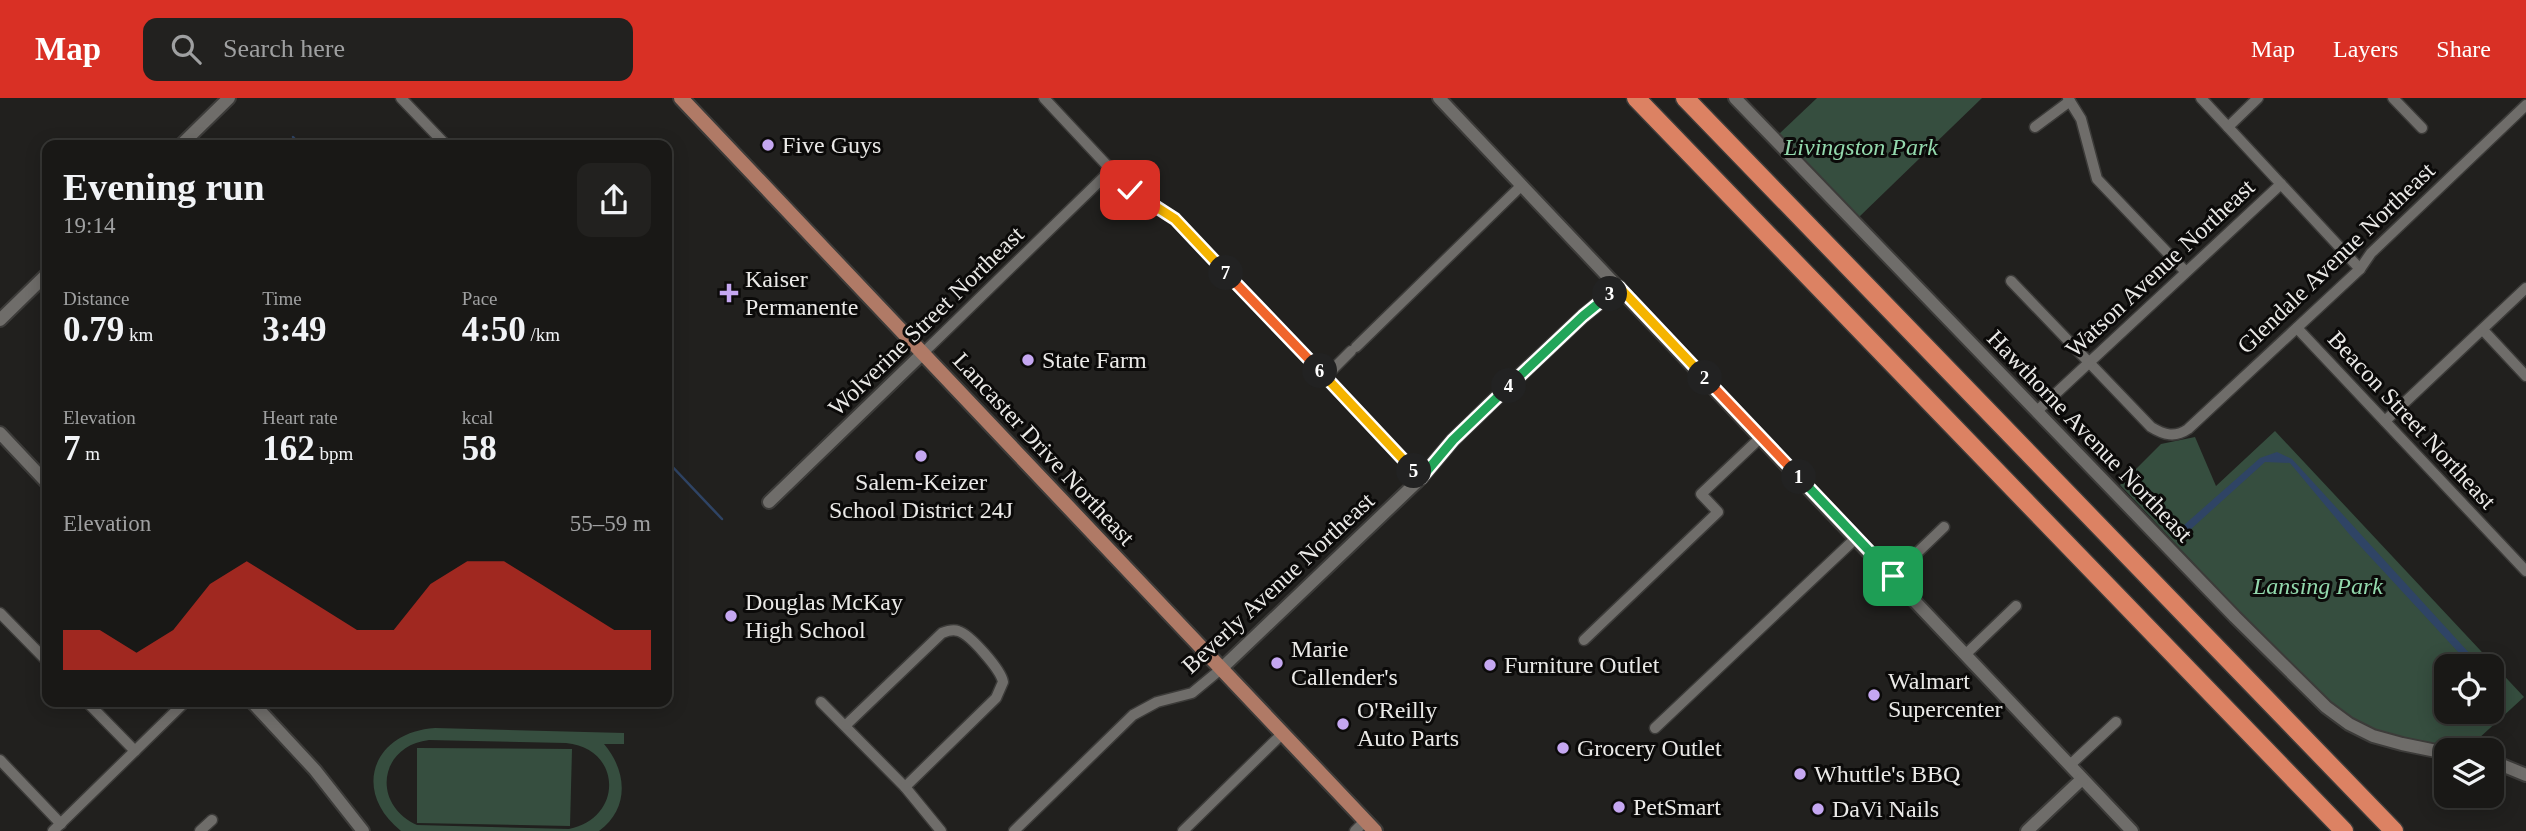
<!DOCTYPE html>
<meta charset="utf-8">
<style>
:root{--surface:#191816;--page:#22211f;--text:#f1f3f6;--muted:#9fa0a1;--line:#373735;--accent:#d93025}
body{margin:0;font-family:Georgia,serif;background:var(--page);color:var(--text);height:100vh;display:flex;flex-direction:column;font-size:26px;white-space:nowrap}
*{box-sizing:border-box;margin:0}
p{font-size:23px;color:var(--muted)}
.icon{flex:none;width:38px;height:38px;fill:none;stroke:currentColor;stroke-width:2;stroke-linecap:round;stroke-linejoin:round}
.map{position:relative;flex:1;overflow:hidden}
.panel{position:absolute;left:42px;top:42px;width:630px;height:567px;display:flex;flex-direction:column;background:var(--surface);border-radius:14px;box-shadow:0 4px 18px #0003,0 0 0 2px var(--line)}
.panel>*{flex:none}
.tools{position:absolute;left:2434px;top:556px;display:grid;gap:14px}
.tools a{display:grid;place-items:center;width:70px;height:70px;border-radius:14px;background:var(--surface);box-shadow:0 4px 18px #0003,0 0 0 2px var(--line);font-size:35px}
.pin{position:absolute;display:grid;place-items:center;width:60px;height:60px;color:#fff;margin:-30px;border-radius:14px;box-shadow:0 4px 10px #0006}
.km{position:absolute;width:35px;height:35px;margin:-18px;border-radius:50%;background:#222;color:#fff;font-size:19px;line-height:35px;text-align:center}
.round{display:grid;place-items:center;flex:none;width:74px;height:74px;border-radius:14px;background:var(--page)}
.summary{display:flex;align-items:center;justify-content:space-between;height:119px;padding:0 21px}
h1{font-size:38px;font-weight:800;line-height:52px}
.stats{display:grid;grid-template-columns:repeat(3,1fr);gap:10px;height:119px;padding:7px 21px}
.stats div{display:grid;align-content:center}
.stats b{font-size:35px;font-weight:800}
.stats small{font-size:19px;font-weight:400}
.stats p{font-size:19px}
.chart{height:196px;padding:14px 21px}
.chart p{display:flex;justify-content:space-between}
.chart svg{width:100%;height:126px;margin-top:7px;fill:var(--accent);opacity:.7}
header{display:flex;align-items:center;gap:42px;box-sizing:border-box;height:98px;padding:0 35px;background:var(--accent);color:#fff}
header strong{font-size:33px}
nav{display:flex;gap:38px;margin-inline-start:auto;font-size:24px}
.search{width:490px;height:63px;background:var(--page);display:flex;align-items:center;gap:18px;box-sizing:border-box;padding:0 24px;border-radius:14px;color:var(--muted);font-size:26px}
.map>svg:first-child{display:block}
.green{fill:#364e3f;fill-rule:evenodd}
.water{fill:#2f4465}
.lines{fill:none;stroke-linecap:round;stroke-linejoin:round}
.stream{stroke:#2f4465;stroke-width:2.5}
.minor-casing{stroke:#3c3b39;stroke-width:13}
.tertiary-casing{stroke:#3c3b39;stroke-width:16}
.secondary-casing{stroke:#3c3b39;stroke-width:16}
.primary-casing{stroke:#3c3b39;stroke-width:18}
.motorway-casing{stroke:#3c3b39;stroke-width:21}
.minor{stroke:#6f6d6a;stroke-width:10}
.tertiary{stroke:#6f6d6a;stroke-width:12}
.secondary{stroke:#6f6d6a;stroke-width:12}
.primary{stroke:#b07a66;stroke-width:14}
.motorway{stroke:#dc8263;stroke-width:18}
.split-1-casing{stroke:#fff;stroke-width:14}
.split-2-casing{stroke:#fff;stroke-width:14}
.split-3-casing{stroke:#fff;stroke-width:14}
.split-4-casing{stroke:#fff;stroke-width:14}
.split-5-casing{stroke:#fff;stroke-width:14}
.split-6-casing{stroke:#fff;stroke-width:14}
.split-7-casing{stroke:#fff;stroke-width:14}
.split-8-casing{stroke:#fff;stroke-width:14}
.split-1{stroke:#22a559;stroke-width:9}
.split-2{stroke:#f0652b;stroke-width:9}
.split-3{stroke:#f5b400;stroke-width:9}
.split-4{stroke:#22a559;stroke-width:9}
.split-5{stroke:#22a559;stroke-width:9}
.split-6{stroke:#f5b400;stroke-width:9}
.split-7{stroke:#f0652b;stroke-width:9}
.split-8{stroke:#f5b400;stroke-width:9}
.poi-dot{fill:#c5a7f1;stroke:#0b0a09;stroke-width:2.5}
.labels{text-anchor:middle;stroke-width:6;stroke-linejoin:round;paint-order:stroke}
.poi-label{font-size:24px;fill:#eae9e7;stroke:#0b0a09;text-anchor:start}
.park-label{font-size:24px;font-style:italic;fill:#93d9ad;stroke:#0b0a09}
.street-label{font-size:24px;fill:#eae9e7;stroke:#0b0a09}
</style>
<header>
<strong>Map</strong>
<div class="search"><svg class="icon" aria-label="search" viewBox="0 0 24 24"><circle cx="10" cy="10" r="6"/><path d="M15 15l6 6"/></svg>Search here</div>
<nav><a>Map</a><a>Layers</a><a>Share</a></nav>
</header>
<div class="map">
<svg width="2526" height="733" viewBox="0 0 2526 733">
<rect width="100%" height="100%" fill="#21201e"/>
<g class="green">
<path d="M1817,0H1982L1859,119L1779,36Z"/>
<path d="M2275,333L2524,599L2466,652L2406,643L2351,622L2290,567L2120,387L2161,346L2195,339L2216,388ZM2446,569H2492V614H2446Z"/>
<path d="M435,630L624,635V646H604C627,673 630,710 599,733H401C351,693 373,634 435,630ZM429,642L566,645C622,650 624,720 569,731L417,727C371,706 379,648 429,642Z"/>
<path d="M417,650L572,651L570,728L417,725Z"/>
</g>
<path class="water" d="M2277,354L2292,361L2482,569H2472L2350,437L2290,365L2265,364L2180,441L2175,435L2260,360Z"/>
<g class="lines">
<g class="stream">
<path d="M293,39L300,47"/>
<path d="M667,363L722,421"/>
</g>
<g class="minor-casing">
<g id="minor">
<path d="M401,0L446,47"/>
<path d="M1044,0L1130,92L1175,121L1421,380"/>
<path d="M2068,0L2081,21L2097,81L2185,173"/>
<path d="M2201,0L2360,171"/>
<path d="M2393,0L2422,30"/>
<path d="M2035,29L2070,3"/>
<path d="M2228,29L2258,0"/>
<path d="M2011,183L2151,329C2164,337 2175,340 2188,331L2360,171L2371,155L2526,7"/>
<path d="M2297,230L2526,473"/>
<path d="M2483,232L2526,278"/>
<path d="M1356,249L1522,87"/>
<path d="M922,256L1111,72"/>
<path d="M1325,279L1351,253"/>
<path d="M2037,313L2281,86"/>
<path d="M2385,323L2526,190"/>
<path d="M1893,478L1944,429"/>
<path d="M0,515L47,563"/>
<path d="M1584,542L1718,414L1701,396L1761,339"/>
<path d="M1966,556L2016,508"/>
<path d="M87,604L135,653"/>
<path d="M821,604L905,689L941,733"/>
<path d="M846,627L942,535C947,533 953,531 958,533C970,536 1001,572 1003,584L996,600L905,689"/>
<path d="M1655,630L1856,440"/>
<path d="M0,662L61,726"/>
<path d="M2070,667L2116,624"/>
<path d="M53,733L185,604"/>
<path d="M200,733L212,722"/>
<path d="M1014,733L1133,617L1157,604L1192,595L1221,571"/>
<path d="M1183,733L1283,635"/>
<path d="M1355,733L1365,723"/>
</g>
</g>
<g class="tertiary-casing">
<g id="tertiary">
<path d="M1439,0L2132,733"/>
<path d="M0,335L47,385"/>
<path d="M769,404L922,256"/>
<path d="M1221,571L1421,380L1453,342L1516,281L1583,218L1619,189"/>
<path d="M252,604L315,672L363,733"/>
<path d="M2027,733L2082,681"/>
</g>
</g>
<g class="secondary-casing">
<g id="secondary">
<path d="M1735,0L2235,519L2326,609L2349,626L2373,638L2402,646L2446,655"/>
<path d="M181,47L229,0"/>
<path d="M0,222L47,176"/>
<path d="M2492,663L2526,677"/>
</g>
</g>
<g class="primary-casing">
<path id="primary" d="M681,0L1375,733"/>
</g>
<g class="motorway-casing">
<g id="motorway">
<path d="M1636,0L2344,733"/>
<path d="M1685,0L2394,733"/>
</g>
</g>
<use href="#minor" class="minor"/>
<use href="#tertiary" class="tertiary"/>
<use href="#secondary" class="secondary"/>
<use href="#primary" class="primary"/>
<use href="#motorway" class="motorway"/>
</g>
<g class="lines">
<g class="split-1-casing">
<path id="split-1" d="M1799,379L1893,478"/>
</g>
<g class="split-2-casing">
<path id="split-2" d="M1705,280L1799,379"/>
</g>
<g class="split-3-casing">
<path id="split-3" d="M1610,196L1619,189L1705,280"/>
</g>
<g class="split-4-casing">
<path id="split-4" d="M1509,288L1583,218L1610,196"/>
</g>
<g class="split-5-casing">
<path id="split-5" d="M1414,373L1421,380L1453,342L1509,288"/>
</g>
<g class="split-6-casing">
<path id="split-6" d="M1320,273L1414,373"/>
</g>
<g class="split-7-casing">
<path id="split-7" d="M1226,175L1320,273"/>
</g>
<g class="split-8-casing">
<path id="split-8" d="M1130,92L1175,121L1226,175"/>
</g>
<use href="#split-1" class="split-1"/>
<use href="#split-2" class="split-2"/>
<use href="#split-3" class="split-3"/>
<use href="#split-4" class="split-4"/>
<use href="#split-5" class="split-5"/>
<use href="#split-6" class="split-6"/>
<use href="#split-7" class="split-7"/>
<use href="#split-8" class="split-8"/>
</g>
<g class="poi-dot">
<circle cx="768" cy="47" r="7"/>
<path d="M725.5 184.5h7v7h7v7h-7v7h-7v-7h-7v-7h7z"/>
<circle cx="1028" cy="262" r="7"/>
<circle cx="921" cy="358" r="7"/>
<circle cx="731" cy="518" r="7"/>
<circle cx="1277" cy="565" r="7"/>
<circle cx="1490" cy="567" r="7"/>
<circle cx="1874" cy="597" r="7"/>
<circle cx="1343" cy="626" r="7"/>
<circle cx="1563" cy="650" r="7"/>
<circle cx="1800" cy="676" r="7"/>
<circle cx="1619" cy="709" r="7"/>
<circle cx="1818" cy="711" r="7"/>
</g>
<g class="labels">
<g class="poi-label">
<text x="782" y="55">Five Guys</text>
<text x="745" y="189">Kaiser<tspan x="745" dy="28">Permanente</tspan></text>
<text x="1042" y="270">State Farm</text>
<text x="921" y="392" text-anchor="middle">Salem-Keizer<tspan x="921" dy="28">School District 24J</tspan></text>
<text x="745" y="512">Douglas McKay<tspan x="745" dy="28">High School</tspan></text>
<text x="1291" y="559">Marie<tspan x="1291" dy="28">Callender's</tspan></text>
<text x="1504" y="575">Furniture Outlet</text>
<text x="1888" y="591">Walmart<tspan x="1888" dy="28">Supercenter</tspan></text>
<text x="1357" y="620">O'Reilly<tspan x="1357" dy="28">Auto Parts</tspan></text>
<text x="1577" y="658">Grocery Outlet</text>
<text x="1814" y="684">Whuttle's BBQ</text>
<text x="1633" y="717">PetSmart</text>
<text x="1832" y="719">DaVi Nails</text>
</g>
<g class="park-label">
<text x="1861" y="57">Livingston Park</text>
<text x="2318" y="496">Lansing Park</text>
</g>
<g class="street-label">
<text transform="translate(2336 160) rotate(-44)" y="8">Glendale Avenue Northeast</text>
<text transform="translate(2160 170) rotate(-43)" y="8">Watson Avenue Northeast</text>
<text transform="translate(926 223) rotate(-44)" y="8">Wolverine Street Northeast</text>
<text transform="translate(2412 322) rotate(47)" y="8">Beacon Street Northeast</text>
<text transform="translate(2090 338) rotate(46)" y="8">Hawthorne Avenue Northeast</text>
<text transform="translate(1044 351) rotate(47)" y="8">Lancaster Drive Northeast</text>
<text transform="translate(1278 485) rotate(-43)" y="8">Beverly Avenue Northeast</text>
</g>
</g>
</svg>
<div class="tools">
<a><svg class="icon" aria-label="locate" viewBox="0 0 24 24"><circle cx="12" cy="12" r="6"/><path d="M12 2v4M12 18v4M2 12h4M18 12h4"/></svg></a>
<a><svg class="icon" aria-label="layers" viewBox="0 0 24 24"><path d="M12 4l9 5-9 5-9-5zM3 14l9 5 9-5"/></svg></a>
</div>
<div class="pin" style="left:1893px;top:478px;background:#1e9e55"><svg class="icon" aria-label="arrive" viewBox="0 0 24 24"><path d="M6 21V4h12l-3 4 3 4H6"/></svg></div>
<div class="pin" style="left:1130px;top:92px;background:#d93025"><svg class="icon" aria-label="check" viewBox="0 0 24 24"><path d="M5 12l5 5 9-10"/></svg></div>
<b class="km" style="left:1799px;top:379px">1</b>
<b class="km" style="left:1705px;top:280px">2</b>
<b class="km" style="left:1610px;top:196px">3</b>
<b class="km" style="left:1509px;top:288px">4</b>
<b class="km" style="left:1414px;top:373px">5</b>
<b class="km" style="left:1320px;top:273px">6</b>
<b class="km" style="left:1226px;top:175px">7</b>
<section class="panel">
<div class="summary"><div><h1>Evening run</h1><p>19:14</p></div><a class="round"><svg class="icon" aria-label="share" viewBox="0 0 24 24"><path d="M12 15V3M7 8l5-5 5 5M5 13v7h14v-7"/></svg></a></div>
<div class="stats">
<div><p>Distance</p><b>0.79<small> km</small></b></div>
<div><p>Time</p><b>3:49</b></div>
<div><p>Pace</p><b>4:50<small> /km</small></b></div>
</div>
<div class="stats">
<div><p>Elevation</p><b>7<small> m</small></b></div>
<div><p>Heart rate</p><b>162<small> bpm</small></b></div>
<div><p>kcal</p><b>58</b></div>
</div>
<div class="chart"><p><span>Elevation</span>55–59 m</p>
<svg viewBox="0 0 160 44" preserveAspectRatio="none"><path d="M0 44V30L10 30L20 38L30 30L40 14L50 6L60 14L70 22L80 30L90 30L100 14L110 6L120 6L130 14L140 22L150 30L160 30V44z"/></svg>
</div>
</section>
</div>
